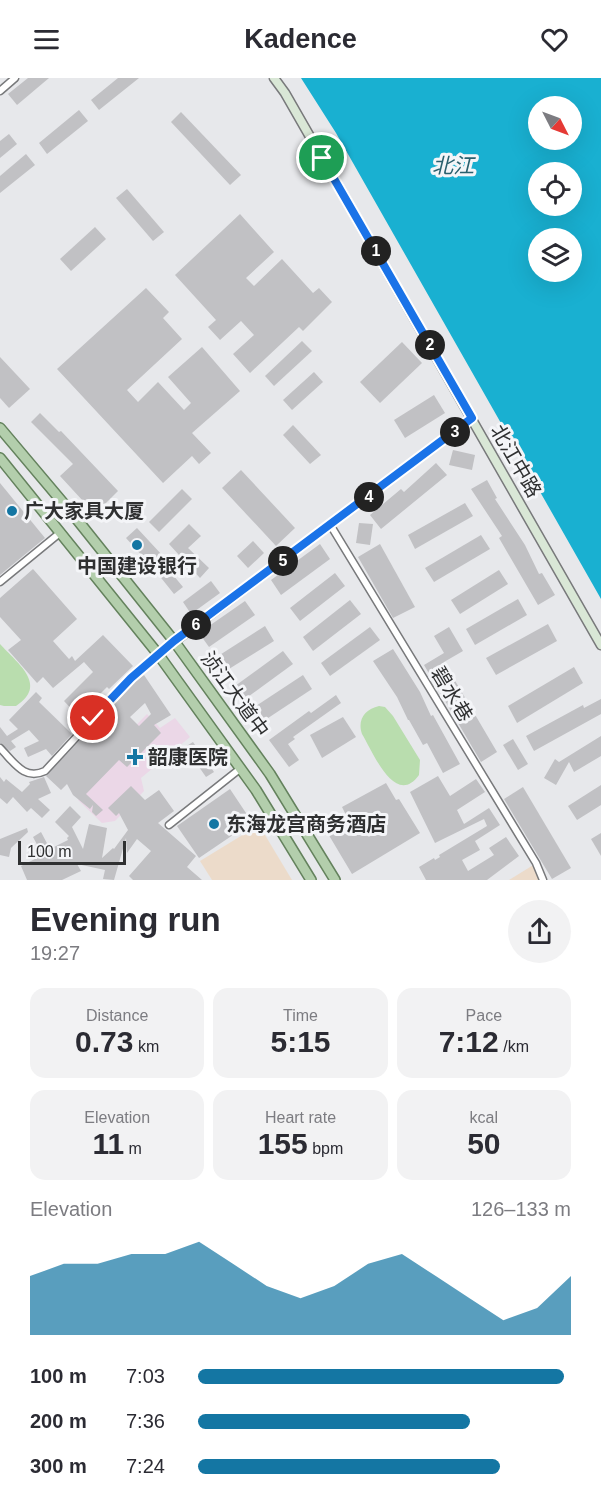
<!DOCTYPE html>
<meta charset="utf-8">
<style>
:root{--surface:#fff;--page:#f2f2f3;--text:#2b2b33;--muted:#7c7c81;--accent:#1476a3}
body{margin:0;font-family:Arial,"Noto Sans SC",sans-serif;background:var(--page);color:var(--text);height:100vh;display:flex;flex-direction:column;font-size:22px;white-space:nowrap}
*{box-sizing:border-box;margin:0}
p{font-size:20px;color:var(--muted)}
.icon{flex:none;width:33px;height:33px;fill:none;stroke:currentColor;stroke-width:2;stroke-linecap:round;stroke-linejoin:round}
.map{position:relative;height:802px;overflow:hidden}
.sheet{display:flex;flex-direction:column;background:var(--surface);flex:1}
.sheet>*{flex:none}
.needle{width:39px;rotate:132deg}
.controls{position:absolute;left:528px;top:18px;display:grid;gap:12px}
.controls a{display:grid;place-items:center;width:54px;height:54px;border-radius:50%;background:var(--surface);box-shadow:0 6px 24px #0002;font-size:30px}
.scale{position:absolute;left:18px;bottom:15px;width:108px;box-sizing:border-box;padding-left:6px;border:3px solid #2f3031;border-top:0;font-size:16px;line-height:21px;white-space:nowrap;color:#2f3031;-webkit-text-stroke:4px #f4f5f8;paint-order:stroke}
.pin{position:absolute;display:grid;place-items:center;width:51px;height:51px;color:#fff;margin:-26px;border:3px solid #fff;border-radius:50%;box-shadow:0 2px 6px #0007}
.km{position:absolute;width:30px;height:30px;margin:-15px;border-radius:50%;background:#222;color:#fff;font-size:16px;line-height:30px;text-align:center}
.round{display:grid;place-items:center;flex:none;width:63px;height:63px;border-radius:32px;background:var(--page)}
.headline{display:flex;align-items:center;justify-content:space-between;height:102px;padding:0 30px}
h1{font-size:33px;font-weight:700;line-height:45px}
.stats{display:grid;grid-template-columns:repeat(3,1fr);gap:9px;height:102px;padding:6px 30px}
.stats div{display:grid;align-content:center;border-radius:15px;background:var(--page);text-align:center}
.stats b{font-size:30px;font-weight:700}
.stats small{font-size:16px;font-weight:400}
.stats p{font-size:16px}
.chart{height:168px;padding:12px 30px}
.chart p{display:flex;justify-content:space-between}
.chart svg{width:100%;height:108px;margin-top:6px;fill:var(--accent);opacity:.7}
ul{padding:0 30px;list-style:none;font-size:20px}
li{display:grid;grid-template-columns:96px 72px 1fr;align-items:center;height:45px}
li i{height:15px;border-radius:8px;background:var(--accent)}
header{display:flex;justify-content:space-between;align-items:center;height:78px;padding:0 30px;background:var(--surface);font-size:27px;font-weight:700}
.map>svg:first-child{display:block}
.commercial{fill:#ecdbca}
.medical{fill:#ebd7e7}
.green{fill:#b9ddae}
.water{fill:#19b0d1;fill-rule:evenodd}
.building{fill:#c1c1c4;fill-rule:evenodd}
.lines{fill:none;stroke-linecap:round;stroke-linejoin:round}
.street-casing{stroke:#78797b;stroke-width:9}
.secondary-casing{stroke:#78797b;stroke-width:11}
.primary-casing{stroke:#64825d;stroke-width:12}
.street{stroke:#fff;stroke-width:6}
.secondary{stroke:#d9e7d6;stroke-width:8}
.primary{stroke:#b3ceac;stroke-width:9}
.route-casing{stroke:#fff;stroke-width:12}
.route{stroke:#1a73e8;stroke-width:8}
.poi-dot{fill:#1476a3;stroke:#f4f5f8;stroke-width:2}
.labels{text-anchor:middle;stroke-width:6;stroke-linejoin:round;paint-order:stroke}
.street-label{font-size:20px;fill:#2f3031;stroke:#f4f5f8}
.poi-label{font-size:20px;font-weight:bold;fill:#2f3031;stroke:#f4f5f8;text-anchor:start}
.water-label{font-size:21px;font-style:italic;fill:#2a606e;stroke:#f4f5f8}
</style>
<header><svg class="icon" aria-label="menu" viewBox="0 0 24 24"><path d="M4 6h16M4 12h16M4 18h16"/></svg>Kadence<svg class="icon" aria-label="heart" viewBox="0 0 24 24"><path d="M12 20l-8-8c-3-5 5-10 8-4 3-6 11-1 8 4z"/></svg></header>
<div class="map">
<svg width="601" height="802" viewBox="0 0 601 802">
<rect width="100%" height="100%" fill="#e7e8eb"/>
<g class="commercial">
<path d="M259,747L292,802H212L200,783Z"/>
<path d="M535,786L542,802H509Z"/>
</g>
<path class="medical" d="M147,636L160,650L175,640L190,659L141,700L144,713L115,743L102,745L78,722L83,715L79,706Z"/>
<g class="green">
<path d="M0,566C17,585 49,607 16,628H4L0,627Z"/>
<path d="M379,628L385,629L393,638L420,682L419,697C395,730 373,674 362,656C357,642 365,631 379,628Z"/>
</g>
<path class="water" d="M301,0H601V521L336,55ZM538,28H572V62H538ZM538,94H572V128H538ZM538,160H572V194H538Z"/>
<g class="building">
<path d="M28,0H49L17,27L8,16Z"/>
<path d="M118,0H139L99,32L91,22Z"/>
<path d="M79,32L88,43L47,76L39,65Z"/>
<path d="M181,34L241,97L230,107L171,44Z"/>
<path d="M9,56L17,66L0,80V63Z"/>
<path d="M26,76L35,87L0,115V98Z"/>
<path d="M127,111L164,154L153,163L116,120Z"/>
<path d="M240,136L274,174L246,200L254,208L282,181L313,215L319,210L332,224L303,253L299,249L250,295L233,276L254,257L241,243L220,262L208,249L216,242L175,197Z"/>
<path d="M95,149L106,161L71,193L60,181Z"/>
<path d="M146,210L169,234L163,240L182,261L127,312L138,324L158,304L184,332L191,325L168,299L202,269L240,313L192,355L211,375L199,386L192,378L163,405L57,291Z"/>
<path d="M302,263L312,273L274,308L265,298Z"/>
<path d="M402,264L422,285L380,325L360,304Z"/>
<path d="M0,279L30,311L9,330L0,320Z"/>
<path d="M314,294L323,304L292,332L283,322Z"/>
<path d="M434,317L445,335L405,360L394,342Z"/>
<path d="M40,335L59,354L61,353L118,413L95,436L60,398L73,386L31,344Z"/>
<path d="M293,347L321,377L310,386L283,357Z"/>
<path d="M453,372L475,377L472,392L449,387Z"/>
<path d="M436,385L447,397L381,451L370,437L401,411L404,414Z"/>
<path d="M241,392L295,450L276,468L222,410Z"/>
<path d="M487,402L497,420L495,421L525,467L539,496L542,495L555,517L538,527L499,460L502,458L471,411Z"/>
<path d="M0,405L45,460L0,497Z"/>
<path d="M182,411L192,421L159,454L149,444Z"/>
<path d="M465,425L473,438L415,471L408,457Z"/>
<path d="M359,445L373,446L370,467L356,465Z"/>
<path d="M189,446L201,458L188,470L209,490L200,500L169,466Z"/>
<path d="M137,450L162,477L159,480L183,509L174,516L154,491L126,460Z"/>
<path d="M481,457L490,471L434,504L425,490Z"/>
<path d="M253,463L264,475L248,490L237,478Z"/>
<path d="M320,466L330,481L281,517L271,502Z"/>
<path d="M380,466L415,529L393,540L358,479Z"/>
<path d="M33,491L77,541L53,563L69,581L72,578L75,583L103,557L133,588L109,611L107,609L78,638L64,623L93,594L84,584L53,610L43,599L37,605L8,572L21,562L0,539V520Z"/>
<path d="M499,492L508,506L460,536L451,522Z"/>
<path d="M335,495L345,508L300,543L290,530Z"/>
<path d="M211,503L220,515L191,536L183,524Z"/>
<path d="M518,521L527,537L475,567L466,551Z"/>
<path d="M350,522L361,536L313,573L303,559Z"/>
<path d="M245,523L255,537L209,569L199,555Z"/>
<path d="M548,546L557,563L496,597L486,580Z"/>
<path d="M265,548L274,563L224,594L215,580Z"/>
<path d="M370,549L380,562L330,598L321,585Z"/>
<path d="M449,549L463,573L444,584L497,674L481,684L424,587L444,575L434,558Z"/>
<path d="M393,571L420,614L431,638L433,637L460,686L443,695L427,665L423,667L409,642H408L397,619L373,583Z"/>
<path d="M283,573L293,586L245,621L235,608Z"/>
<path d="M574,589L583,605L517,645L508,628Z"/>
<path d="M144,597L171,637L154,647L161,655L127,689L119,682L86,716L103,732L96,738L92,734L93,727L90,731L73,717L67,706L61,712L46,698L135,604ZM145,625L151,636L139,648L130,639Z"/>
<path d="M303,597L312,611L259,646L250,632Z"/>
<path d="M36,614L42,620L39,624L72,656L52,678L46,671L28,679L24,670L39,663L29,652L11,663L16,669L10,673L0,665V649L7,658L18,651L9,642Z"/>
<path d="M336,617L341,625L293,659L295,661L288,666L299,682L289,689L269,662L309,633L311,635Z"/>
<path d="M601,621V636L534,673L526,658L583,627L584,630Z"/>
<path d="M343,639L356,659L322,680L310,657Z"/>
<path d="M601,658V678L574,694L569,684L556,707L544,700L555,681L559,684Z"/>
<path d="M513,661L528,686L518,692L503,667Z"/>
<path d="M193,664L214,694L206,699L185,669Z"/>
<path d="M438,698L450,718L476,701L485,714L457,732L464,746L489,730L500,747L475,763L480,772L462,782L468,793L494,777L489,770L506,759L519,778L487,802H426L419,789L434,780L435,782L440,779L439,777L487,748L484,741L435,765L410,714Z"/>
<path d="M0,699L4,704L6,701L22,714L30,706L29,704L44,699L51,715L38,721L50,732L42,740L31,730L27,734L13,719L7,726L0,720Z"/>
<path d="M386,705L396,722L399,721L420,755L352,796L324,749L346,737L342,729Z"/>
<path d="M601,707V727L577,742L568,728Z"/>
<path d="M131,708L145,722L159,712L174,733L158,745L196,778L187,789L202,802H133L129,798L151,773L137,761L127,775L126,760L114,802L103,801L105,792L77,786L81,793L62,802H27L21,788L37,780L35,777L41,774L33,759L41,754L50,771L68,762L67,760L69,758L55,744L70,728L81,739L72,749L83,771L89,746L107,750L102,780L113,770L114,771L128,752L119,735L116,738L108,730Z"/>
<path d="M523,709L571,790L552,801L504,721Z"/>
<path d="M230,711L252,744L199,780L177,748Z"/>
<path d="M27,750L28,754L11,770L9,779L0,777V761Z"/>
<path d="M601,755V778L591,761Z"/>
</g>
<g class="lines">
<g class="street-casing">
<g id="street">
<path d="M0,13L15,0"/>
<path d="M331,448L536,785L543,802"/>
<path d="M0,504L61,454"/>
<path d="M0,670C14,684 24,703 45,693L131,600L149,584L472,340"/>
<path d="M169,747L241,690"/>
</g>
</g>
<g class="secondary-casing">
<path id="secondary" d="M274,0L285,15L601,567"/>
</g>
<g class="primary-casing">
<g id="primary">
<path d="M0,350L75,439L174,563L270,696L335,802"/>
<path d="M0,380L158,576L256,712L311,802"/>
</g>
</g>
<use href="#street" class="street"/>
<use href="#secondary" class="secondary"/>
<use href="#primary" class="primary"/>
</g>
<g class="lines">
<g class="route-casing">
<path id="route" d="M93,640L131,600L174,563L472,340L322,80"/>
</g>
<use href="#route" class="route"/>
</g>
<g class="poi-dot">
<circle cx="12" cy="433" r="6"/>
<circle cx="137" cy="467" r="6"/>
<path d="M132 670h6v6h6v6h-6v6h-6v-6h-6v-6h6z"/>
<circle cx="214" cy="746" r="6"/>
</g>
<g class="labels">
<g class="street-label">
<text transform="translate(516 383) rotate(60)" y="7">北江中路</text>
<text transform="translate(235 616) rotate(54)" y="7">浈江大道中</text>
<text transform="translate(452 616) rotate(59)" y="7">碧水巷</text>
</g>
<g class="poi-label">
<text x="24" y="440">广大家具大厦</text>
<text x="137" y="495" text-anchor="middle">中国建设银行</text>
<text x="148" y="686">韶康医院</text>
<text x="226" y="753">东海龙宫商务酒店</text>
</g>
<g class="water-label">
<text x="453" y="95">北江</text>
</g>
</g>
</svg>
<div class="controls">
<a><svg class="needle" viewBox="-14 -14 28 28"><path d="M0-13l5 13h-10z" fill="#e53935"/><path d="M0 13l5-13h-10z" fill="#7c7c81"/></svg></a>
<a><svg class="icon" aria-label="locate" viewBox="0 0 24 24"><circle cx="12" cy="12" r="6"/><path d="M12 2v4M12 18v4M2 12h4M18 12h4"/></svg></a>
<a><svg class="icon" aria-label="layers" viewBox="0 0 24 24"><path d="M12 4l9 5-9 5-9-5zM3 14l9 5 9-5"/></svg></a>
</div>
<div class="scale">100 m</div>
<div class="pin" style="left:322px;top:80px;background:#1e9e55"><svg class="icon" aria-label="arrive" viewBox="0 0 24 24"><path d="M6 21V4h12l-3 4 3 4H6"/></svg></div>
<div class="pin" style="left:93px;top:640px;background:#d93025"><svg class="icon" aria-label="check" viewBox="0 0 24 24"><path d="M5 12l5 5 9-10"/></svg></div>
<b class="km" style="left:376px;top:173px">1</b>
<b class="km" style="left:430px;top:267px">2</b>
<b class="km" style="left:455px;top:354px">3</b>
<b class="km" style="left:369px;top:419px">4</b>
<b class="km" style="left:283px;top:483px">5</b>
<b class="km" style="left:196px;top:547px">6</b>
</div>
<section class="sheet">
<div class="headline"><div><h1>Evening run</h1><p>19:27</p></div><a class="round"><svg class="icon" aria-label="share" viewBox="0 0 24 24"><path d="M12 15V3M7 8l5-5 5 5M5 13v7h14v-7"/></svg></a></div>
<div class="stats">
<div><p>Distance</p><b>0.73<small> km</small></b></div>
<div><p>Time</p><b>5:15</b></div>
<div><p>Pace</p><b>7:12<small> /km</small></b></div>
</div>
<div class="stats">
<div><p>Elevation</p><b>11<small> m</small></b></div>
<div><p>Heart rate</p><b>155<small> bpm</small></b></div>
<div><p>kcal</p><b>50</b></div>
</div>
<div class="chart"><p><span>Elevation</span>126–133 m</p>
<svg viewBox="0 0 160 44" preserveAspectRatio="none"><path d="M0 44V20L10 15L20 15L30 11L40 11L50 6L60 15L70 24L80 29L90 24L100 15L110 11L120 20L130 29L140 38L150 33L160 20V44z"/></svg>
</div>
<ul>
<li><b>100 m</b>7:03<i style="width:98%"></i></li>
<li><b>200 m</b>7:36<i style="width:73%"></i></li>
<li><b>300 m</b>7:24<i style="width:81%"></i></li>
</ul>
</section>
